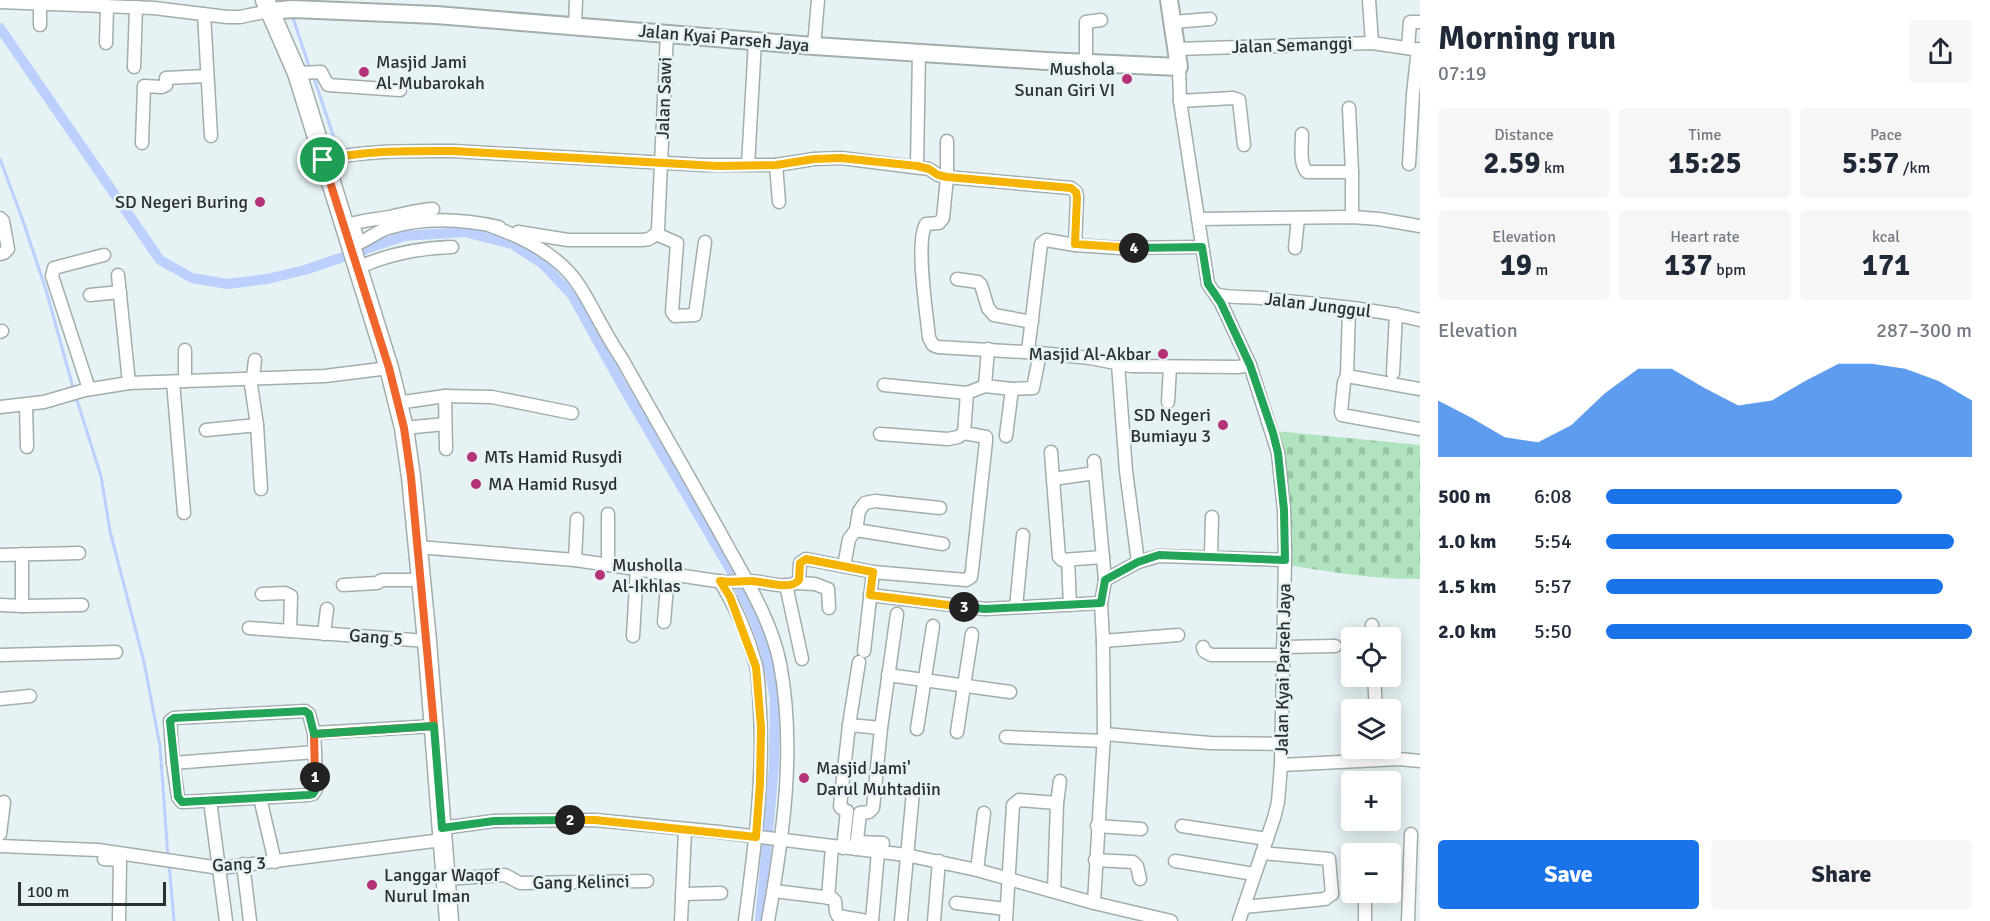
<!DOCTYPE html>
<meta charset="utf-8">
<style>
:root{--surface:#fff;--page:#f6f6f7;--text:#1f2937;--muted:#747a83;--accent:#1a73e8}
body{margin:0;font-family:Signika,sans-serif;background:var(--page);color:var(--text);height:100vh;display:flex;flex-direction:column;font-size:22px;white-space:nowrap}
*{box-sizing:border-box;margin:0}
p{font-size:20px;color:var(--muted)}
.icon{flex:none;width:33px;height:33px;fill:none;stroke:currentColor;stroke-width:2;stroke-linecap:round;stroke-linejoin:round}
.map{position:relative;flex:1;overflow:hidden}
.drawer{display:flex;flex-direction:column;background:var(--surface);width:570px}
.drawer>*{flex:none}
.buttons{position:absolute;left:1341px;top:627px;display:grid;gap:12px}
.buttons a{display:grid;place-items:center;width:60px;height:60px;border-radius:6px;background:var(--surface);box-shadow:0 3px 15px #0003;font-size:30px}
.scale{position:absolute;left:18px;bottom:15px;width:148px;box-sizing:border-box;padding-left:6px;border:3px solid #2b2f30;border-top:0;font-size:16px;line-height:21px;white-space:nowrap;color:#2b2f30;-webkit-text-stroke:4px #e7f2f4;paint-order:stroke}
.pin{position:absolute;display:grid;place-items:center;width:51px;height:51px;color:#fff;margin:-26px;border:3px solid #fff;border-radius:50%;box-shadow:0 2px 6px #0007}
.km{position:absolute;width:30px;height:30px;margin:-15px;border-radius:50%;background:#222;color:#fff;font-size:16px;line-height:30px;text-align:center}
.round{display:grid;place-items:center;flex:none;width:63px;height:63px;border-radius:6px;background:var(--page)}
.summary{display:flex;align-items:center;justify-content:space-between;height:102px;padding:0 18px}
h1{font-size:33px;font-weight:800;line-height:45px}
.metrics{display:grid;grid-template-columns:repeat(3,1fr);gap:9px;height:102px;padding:6px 18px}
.metrics div{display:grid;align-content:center;border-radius:6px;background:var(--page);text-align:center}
.metrics b{font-size:30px;font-weight:800}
.metrics small{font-size:16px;font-weight:400}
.metrics p{font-size:16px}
.chart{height:168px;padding:12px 18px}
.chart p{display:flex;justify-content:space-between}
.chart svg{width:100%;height:108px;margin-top:6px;fill:var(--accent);opacity:.7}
.action{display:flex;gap:12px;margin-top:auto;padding:12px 18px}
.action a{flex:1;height:69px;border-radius:6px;background:var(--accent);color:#fff;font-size:24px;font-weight:800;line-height:69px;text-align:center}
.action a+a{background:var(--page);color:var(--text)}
ul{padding:0 18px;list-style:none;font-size:20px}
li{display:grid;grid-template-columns:96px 72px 1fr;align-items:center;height:45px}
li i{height:15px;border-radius:8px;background:var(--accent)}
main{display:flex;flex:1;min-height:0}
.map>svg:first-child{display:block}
.cemetery{fill:url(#cemetery-stones)}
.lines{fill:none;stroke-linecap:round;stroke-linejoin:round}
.stream{stroke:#bcd0fe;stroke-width:3}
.canal{stroke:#bcd0fe;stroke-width:10}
.minor-casing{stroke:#a2adae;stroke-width:15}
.secondary-casing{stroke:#a2adae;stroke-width:20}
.primary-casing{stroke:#a2adae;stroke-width:21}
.minor{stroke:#fff;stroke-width:12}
.secondary{stroke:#fff;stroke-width:16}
.primary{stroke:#fff;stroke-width:18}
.split-1-casing{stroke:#fff;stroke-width:12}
.split-2-casing{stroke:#fff;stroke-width:12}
.split-3-casing{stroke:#fff;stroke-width:12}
.split-4-casing{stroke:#fff;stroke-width:12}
.split-5-casing{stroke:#fff;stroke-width:12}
.split-1{stroke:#f0652b;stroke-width:8}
.split-2{stroke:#22a559;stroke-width:8}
.split-3{stroke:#f5b400;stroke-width:8}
.split-4{stroke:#22a559;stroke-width:8}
.split-5{stroke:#f5b400;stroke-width:8}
.poi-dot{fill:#b53178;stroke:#e7f2f4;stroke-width:2}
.labels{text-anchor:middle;stroke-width:5;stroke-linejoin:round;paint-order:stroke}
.street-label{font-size:18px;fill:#2b2f30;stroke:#e7f2f4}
.poi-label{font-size:18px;fill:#2b2f30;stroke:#e7f2f4;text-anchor:start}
</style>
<main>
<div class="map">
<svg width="1420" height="921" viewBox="0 0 1420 921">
<defs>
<pattern id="cemetery-stones" width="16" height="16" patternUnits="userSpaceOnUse" patternTransform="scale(1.5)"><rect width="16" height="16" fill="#b0e4be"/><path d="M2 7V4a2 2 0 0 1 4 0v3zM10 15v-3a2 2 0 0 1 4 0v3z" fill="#98c4a4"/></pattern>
</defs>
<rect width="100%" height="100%" fill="#e7f2f4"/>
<path class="cemetery" d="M1276,431L1420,445V579C1373,579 1335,573 1289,565Z"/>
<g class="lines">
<g class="stream">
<path d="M288,1L290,0"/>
<path d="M292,15L310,69"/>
<path d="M313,75L337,147"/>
<path d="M0,159L23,221L46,290L74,391"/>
<path d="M76,397L101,476L110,531L144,662L160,746L168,857"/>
<path d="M169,863L174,921"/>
</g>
<path class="canal" d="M0,28L160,260L192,278L227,284L267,279L305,270L404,236L464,232L512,244L543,264L572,295L623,387L730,569L753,616L766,653L775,699L774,766L760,921"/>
<g class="minor-casing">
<g id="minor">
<path d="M1369,0L1372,43"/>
<path d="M0,2L154,8L227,17H240L269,11"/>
<path d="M40,2V25"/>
<path d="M204,14L211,136"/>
<path d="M1173,22L1210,19"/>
<path d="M575,26L576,0"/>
<path d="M106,43L107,6"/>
<path d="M814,46L818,0"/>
<path d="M1408,47L1410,22H1420"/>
<path d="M1176,49L1372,43L1420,50"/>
<path d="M1086,63V22L1101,20"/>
<path d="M134,67L136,7"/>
<path d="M1179,67L1180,101L1208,284L1221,303L1250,365L1278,453L1284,510L1285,560L1281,765L1278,802L1274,818L1239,921"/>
<path d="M297,73L321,72L328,85L400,90"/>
<path d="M1180,101L1233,98L1239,100L1244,145"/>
<path d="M1349,108L1352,172"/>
<path d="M1302,134C1302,146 1299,163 1307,172H1352V217"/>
<path d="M947,141V177L943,218L939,223L926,224C915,241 927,316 929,338L933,345L938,347L1040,353L1033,388L1012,389L1006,436"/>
<path d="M142,143L144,86L162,87L166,85V78L207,76"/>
<path d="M323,160C365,150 410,151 453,151L702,165H776L814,159L841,158L929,169L938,175L947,177L1071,188L1076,192L1077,197L1075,245L1119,248L1202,247"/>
<path d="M1409,164L1413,94L1418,49"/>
<path d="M748,165L755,41"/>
<path d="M776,165L779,202"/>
<path d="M917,166L919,53"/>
<path d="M0,218L3,221L8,249L4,253L0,254"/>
<path d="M1198,219L1352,217L1379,219L1420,226"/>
<path d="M346,226C360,220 374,220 389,217C404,214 417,210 433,209"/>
<path d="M491,226C525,238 561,256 580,287C595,311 606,336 622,359C657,422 694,485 729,549C749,585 772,623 780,664C796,749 783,837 768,921"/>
<path d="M354,228L359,243C369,239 378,231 388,228C423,217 463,219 499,227"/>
<path d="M518,232L568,240H642L649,239L656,234"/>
<path d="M656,234L658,229L667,33"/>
<path d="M656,234L677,243L672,312L675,316L695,315L705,242"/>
<path d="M1295,248L1298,218"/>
<path d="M357,268C388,254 418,248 452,247"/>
<path d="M118,275L129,383"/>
<path d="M957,279L978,282L981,285L988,308L994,315L1032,322"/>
<path d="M1216,294C1230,299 1247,296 1262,298C1315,305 1369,307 1420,320"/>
<path d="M90,295L120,292"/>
<path d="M1349,308L1347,376L1344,382L1341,412L1342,415L1420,429"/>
<path d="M0,332L2,331"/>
<path d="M988,349L985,386L1012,389"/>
<path d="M185,350V381"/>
<path d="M1028,351L1041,244L1046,240L1075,245"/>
<path d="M1040,353L1090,358L1131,366L1238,367L1250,365"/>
<path d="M1118,364L1126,471L1138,562"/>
<path d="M1393,373L1396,314"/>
<path d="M1347,376L1420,389"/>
<path d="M253,378L255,360"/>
<path d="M173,382L184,513"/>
<path d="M884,385L967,393"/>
<path d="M89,389L52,276L54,268L104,255"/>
<path d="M445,396L446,449"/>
<path d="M1168,402L1170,367"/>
<path d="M397,403L445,396L492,397L572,413"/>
<path d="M26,405L27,447"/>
<path d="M0,407L44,402L85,390L129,383L325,376L389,368"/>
<path d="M257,425L261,489"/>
<path d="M404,428L445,424"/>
<path d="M206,430L257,425L250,378"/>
<path d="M880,434L948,439L958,437L964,433"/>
<path d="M1051,452L1053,479L1095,473"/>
<path d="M1094,461L1105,580L1138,562L1159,556L1285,560"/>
<path d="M1053,479L1059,557L1062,560L1103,557"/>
<path d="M856,530L859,511L865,503L875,501L940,508"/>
<path d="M418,547L575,560L724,582C732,582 740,581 748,581C763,580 788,592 799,580L800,563L806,559L873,572L966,580L971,577L972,570L986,441V437L964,433L967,393L985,386"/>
<path d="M22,554V606L82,605"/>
<path d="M0,555L79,553"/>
<path d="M1211,556L1212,517"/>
<path d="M575,560L577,519"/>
<path d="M1068,560L1070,605"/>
<path d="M608,565V514"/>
<path d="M844,566L849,539L856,530L943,544"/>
<path d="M720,581C736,607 748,636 756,665C759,680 759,696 760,711C764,782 754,851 745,921"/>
<path d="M797,583L815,584L828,589L829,608"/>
<path d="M343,585L377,583L382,580H421"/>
<path d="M786,585L802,659"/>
<path d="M262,594L285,593L291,596L290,631L427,641"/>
<path d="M870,595L985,609L1101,603"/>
<path d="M0,605L22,606"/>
<path d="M1016,607L1023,535"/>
<path d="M664,622L668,574"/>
<path d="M1372,625V638"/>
<path d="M249,628L290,631"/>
<path d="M324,634L327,609"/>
<path d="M633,636L637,569"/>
<path d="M1103,641L1101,603L1105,580"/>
<path d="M1203,647L1204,651L1211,655H1283"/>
<path d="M1283,647L1335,646"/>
<path d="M864,651L873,572"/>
<path d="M0,655L116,652"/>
<path d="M888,675L1010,692"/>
<path d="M1374,676L1376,710"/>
<path d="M0,699L30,696"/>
<path d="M849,725L859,662"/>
<path d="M917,729L933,626"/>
<path d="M957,732L972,634"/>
<path d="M314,733L309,714L305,711L174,718L170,721L173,763L315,752L314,733L434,726"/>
<path d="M1104,734L1210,743L1281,744"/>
<path d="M1006,737L1104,741"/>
<path d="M173,763L178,797L182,802L308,795L313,794L316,789L315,752"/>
<path d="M1281,765L1399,759L1420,761"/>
<path d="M260,798L275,862"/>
<path d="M210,801L226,921"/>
<path d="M1097,826L1141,829"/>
<path d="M1182,826L1267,839"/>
<path d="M442,828L494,821L595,820L719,832L906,855L977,870L1094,903L1171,921"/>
<path d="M0,834L4,802"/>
<path d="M856,842L883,843"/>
<path d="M0,846L98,850L220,868L442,840"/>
<path d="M843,848L847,811L841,808L840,806L849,725L881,728"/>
<path d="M856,849L860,813L869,812L873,808L881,728L897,614"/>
<path d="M104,859L119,860L120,862L119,921"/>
<path d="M1095,860L1133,862L1137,866L1140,879"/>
<path d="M1175,861L1254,874"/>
<path d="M243,864L250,921"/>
<path d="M977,870L984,813"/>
<path d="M445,879L505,875L520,883L647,881"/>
<path d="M774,891L832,898L835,901L836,912L838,916L867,921"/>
<path d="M1054,891L1057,803L1060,781"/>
<path d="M1365,892V921"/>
<path d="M682,894L721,893"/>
<path d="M828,898L832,847"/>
<path d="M956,903L1006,909"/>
<path d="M1094,903L1104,734L1103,641L1178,635"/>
<path d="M1244,907L1325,899L1332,894L1329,859L1262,853"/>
<path d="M681,921L685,830"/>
<path d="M872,921L878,852"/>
<path d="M901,921L913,792"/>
<path d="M934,921L939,861"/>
<path d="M1006,921L1013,805L1019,800L1057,803"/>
<path d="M1408,921L1411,834"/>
</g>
</g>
<g class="secondary-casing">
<path id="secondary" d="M269,11L293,9L436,15L814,46L1046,61L1179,67L1169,0"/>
</g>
<g class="primary-casing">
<path id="primary" d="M265,0L297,73L389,368L404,428L411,477L427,641L449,921"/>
</g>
<use href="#minor" class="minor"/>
<use href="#secondary" class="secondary"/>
<use href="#primary" class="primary"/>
</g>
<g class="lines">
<g class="split-1-casing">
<path id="split-1" d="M315,777L314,734L434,726L411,477L404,428L389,368L323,160"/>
</g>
<g class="split-2-casing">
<path id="split-2" d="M315,777L316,789L313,794L308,795L182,802L178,797L170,721L174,718L305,711L309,714L314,734L434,726L442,828L494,821L570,820"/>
</g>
<g class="split-3-casing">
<path id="split-3" d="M570,820H595L756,837L760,783L761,727L756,667L730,597L720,581C730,583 739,581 749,581C763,580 789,592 799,580L800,563L806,559L873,572L870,595L964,607"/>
</g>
<g class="split-4-casing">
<path id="split-4" d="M964,607L985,609L1101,603L1105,580L1138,562L1159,555L1285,560L1284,510L1278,453L1273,433L1250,365L1221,303L1208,284L1202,247L1134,248"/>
</g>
<g class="split-5-casing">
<path id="split-5" d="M323,160C365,150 410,151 453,151L717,166L776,165L814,159L841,158L917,166L929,169L938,175L947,177L1071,188L1076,192L1077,197L1075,244L1134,248"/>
</g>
<use href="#split-1" class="split-1"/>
<use href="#split-2" class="split-2"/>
<use href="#split-3" class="split-3"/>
<use href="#split-4" class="split-4"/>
<use href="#split-5" class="split-5"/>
</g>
<g class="poi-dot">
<circle cx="364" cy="72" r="6"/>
<circle cx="1127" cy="79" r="6"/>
<circle cx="260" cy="202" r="6"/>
<circle cx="1163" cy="354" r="6"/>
<circle cx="1223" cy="425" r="6"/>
<circle cx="472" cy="457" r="6"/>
<circle cx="476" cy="484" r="6"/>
<circle cx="600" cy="575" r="6"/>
<circle cx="804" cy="778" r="6"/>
<circle cx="372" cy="885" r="6"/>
</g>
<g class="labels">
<g class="street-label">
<text transform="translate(724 38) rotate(5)" y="6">Jalan Kyai Parseh Jaya</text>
<text transform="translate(1292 45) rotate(-2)" y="6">Jalan Semanggi</text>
<text transform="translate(664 98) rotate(-88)" y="6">Jalan Sawi</text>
<text transform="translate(1318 305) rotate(7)" y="6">Jalan Junggul</text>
<text transform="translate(376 637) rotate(4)" y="6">Gang 5</text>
<text transform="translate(1283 669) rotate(-89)" y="6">Jalan Kyai Parseh Jaya</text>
<text transform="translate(239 864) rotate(-3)" y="6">Gang 3</text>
<text transform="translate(581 882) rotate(-1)" y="6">Gang Kelinci</text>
</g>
<g class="poi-label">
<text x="376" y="68">Masjid Jami<tspan x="376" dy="21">Al-Mubarokah</tspan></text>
<text x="1115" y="75" text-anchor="end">Mushola<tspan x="1115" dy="21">Sunan Giri VI</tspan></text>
<text x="248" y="208" text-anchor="end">SD Negeri Buring</text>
<text x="1151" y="360" text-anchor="end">Masjid Al-Akbar</text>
<text x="1211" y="421" text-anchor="end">SD Negeri<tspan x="1211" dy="21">Bumiayu 3</tspan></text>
<text x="484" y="463">MTs Hamid Rusydi</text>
<text x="488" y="490">MA Hamid Rusyd</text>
<text x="612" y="571">Musholla<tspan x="612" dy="21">Al-Ikhlas</tspan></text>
<text x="816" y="774">Masjid Jami'<tspan x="816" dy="21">Darul Muhtadiin</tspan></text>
<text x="384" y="881">Langgar Waqof<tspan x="384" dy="21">Nurul Iman</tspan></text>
</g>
</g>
</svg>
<div class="buttons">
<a><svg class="icon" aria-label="locate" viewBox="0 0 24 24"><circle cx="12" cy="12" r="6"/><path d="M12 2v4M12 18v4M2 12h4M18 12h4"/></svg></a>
<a><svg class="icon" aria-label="layers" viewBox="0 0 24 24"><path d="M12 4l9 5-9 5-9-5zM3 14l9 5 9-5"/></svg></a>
<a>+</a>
<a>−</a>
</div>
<div class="scale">100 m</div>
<div class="pin" style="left:323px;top:160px;background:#1e9e55"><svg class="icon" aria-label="arrive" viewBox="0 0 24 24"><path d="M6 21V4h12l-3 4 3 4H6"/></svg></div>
<b class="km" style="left:315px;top:777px">1</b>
<b class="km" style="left:570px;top:820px">2</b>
<b class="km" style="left:964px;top:607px">3</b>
<b class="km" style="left:1134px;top:248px">4</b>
</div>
<section class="drawer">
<div class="summary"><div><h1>Morning run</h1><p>07:19</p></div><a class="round"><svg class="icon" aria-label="share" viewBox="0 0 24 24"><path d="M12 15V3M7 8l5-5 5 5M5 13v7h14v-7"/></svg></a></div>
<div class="metrics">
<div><p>Distance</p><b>2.59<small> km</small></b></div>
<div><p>Time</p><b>15:25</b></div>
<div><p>Pace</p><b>5:57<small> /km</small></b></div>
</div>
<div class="metrics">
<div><p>Elevation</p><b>19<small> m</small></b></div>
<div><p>Heart rate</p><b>137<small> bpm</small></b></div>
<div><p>kcal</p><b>171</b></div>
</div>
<div class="chart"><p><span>Elevation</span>287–300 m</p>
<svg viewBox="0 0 160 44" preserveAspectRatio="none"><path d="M0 44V21L10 28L20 36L30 38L40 31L50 18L60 8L70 8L80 16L90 23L100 21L110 13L120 6L130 6L140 8L150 13L160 21V44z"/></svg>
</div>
<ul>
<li><b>500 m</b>6:08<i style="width:81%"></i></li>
<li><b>1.0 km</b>5:54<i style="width:95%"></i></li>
<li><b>1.5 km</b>5:57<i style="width:92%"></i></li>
<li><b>2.0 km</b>5:50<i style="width:100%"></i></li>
</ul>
<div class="action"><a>Save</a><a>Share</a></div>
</section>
</main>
